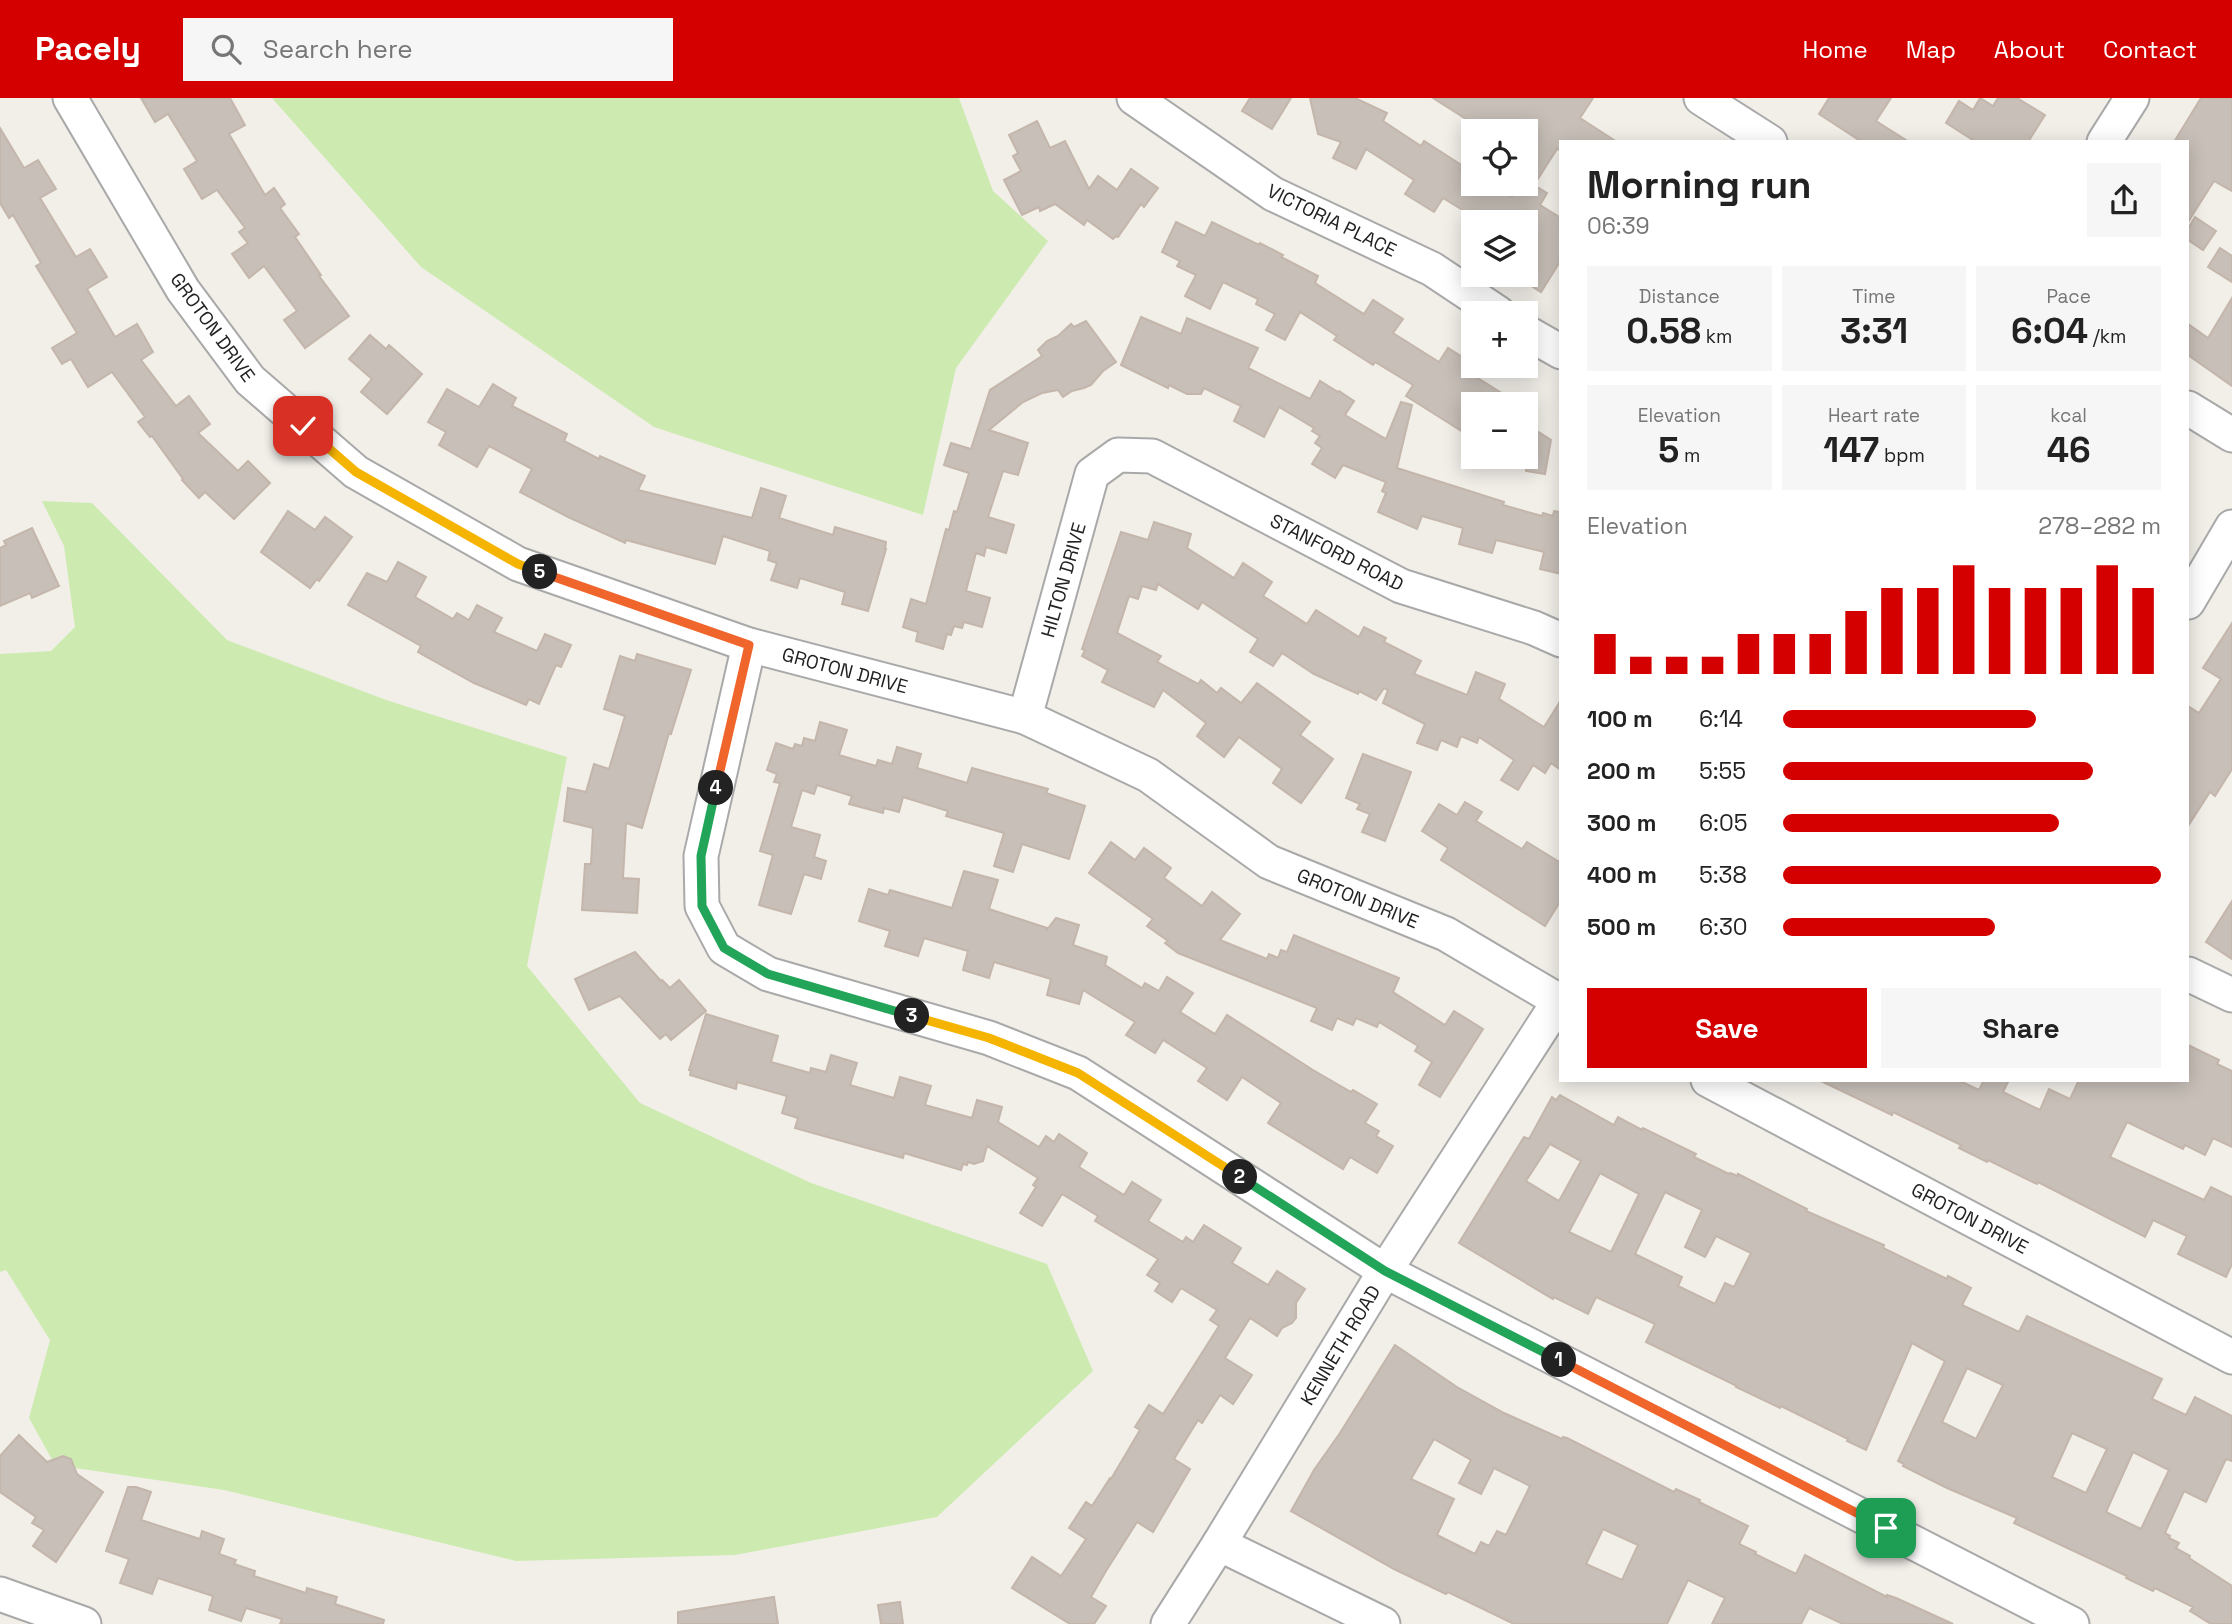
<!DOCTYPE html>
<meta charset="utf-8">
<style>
:root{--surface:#fff;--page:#f6f6f6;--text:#222;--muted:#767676;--accent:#d40000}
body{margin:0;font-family:"Space Grotesk",sans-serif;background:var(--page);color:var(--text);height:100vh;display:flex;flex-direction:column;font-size:26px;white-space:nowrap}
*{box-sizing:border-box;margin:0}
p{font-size:23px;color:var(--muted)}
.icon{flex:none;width:38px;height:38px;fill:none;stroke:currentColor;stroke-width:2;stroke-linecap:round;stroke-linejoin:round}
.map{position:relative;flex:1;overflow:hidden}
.drawer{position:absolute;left:1559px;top:42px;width:630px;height:942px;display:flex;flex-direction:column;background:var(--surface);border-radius:0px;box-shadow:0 4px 18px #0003}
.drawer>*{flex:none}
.fabs{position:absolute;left:1461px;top:21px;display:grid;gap:14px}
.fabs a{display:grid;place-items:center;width:77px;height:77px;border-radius:0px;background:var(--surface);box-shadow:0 4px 18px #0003;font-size:35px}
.pin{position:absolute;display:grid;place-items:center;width:60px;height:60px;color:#fff;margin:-30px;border-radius:14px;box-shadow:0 4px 10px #0006}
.km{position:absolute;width:35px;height:35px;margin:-18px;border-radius:50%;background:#222;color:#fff;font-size:19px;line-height:35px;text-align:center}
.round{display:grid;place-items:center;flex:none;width:74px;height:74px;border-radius:0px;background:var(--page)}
.overview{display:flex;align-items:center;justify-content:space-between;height:119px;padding:0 28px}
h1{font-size:38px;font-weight:700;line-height:52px}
.metrics{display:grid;grid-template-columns:repeat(3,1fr);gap:10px;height:119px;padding:7px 28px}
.metrics div{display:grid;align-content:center;border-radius:0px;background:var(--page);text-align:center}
.metrics b{font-size:35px;font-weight:700}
.metrics small{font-size:19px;font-weight:400}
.metrics p{font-size:19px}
.chart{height:196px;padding:14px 28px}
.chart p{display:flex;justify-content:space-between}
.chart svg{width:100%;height:126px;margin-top:7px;stroke:var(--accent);stroke-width:6}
.action{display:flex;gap:14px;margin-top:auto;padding:14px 28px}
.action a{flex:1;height:80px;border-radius:0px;background:var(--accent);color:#fff;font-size:28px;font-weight:700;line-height:80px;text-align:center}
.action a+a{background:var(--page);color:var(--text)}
ul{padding:0 28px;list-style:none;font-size:23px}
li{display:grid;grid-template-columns:112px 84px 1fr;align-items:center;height:52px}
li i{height:18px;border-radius:9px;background:var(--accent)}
header{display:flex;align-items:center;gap:42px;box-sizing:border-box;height:98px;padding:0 35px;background:var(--accent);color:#fff}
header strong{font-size:33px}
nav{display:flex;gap:38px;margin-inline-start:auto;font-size:24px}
.search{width:490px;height:63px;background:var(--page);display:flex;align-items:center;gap:18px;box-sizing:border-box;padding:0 24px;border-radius:0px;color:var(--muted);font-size:26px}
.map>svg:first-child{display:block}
.grass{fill:#cdebb0}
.building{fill:#c7bfb8;stroke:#c4b6ab;stroke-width:2;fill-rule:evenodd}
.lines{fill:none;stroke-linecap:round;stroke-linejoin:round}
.minor-casing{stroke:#a9a9a9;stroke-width:37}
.minor{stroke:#fff;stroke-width:33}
.split-1-casing{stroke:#fff;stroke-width:14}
.split-2-casing{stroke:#fff;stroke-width:14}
.split-3-casing{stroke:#fff;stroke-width:14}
.split-4-casing{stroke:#fff;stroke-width:14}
.split-5-casing{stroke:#fff;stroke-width:14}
.split-6-casing{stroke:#fff;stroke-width:14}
.split-1{stroke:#f0652b;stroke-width:9}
.split-2{stroke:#22a559;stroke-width:9}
.split-3{stroke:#f5b400;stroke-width:9}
.split-4{stroke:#22a559;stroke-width:9}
.split-5{stroke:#f0652b;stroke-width:9}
.split-6{stroke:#f5b400;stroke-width:9}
.labels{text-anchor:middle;stroke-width:5;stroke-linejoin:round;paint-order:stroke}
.street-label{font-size:19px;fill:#222;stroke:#fff}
</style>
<header>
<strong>Pacely</strong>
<div class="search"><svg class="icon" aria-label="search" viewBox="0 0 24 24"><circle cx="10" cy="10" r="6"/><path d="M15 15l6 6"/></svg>Search here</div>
<nav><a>Home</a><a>Map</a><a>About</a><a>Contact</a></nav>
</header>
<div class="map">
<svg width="2232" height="1526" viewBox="0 0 2232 1526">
<rect width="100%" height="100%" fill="#f2efe9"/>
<g class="grass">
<path d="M272,0H959L993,93L1048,143L956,270L923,417L654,329L421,169Z"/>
<path d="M42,403L92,405L227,542L389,603L567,659L527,868L640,1005L811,1085L1047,1166L1093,1273L937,1419L735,1457L516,1463L224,1392L55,1367L29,1320L50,1242L6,1172L0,1174V556L51,553L75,529L64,448Z"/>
</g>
<g class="building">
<path d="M141,0H230L245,27L229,36L265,97L274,90L285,106L280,110L299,136L295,139L321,177L319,178L349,218L305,250L284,222L297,213L264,168L249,180L232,156L248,145L239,134L245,130L217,92L202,101L184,71L197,63L168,16L155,24Z"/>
<path d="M1250,0H1291L1272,31L1242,13Z"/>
<path d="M1310,0H1355L1387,15L1383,23L1421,48L1424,43L1463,68L1460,73L1474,82V86H1480L1496,95L1499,91L1512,99L1520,86H1526V33H1485L1433,0H1593L1580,20L1617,44H1561V50L1560,52L1557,51L1534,87L1547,95L1540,107L1561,120V162L1541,194L1517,179L1518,177H1526V124H1482L1443,100L1434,114L1405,96L1414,82L1366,51L1356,71L1333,60L1341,44L1318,36Z"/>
<path d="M1829,0H1891L1876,23L1909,44H1862L1819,16Z"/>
<path d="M1980,0L1993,8L1998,0H2017L2045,17L2028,44H1976L1946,25L1959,3L1973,12Z"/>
<path d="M2201,0H2232V93L2214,83L2188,124V44H2174Z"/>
<path d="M1037,23L1050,50L1065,43L1089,91L1098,78L1117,92L1131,71L1158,90L1144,109L1141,106L1118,139L1116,138L1113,141L1087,122L1084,127L1055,106L1040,113L1039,109L1022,117L1004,82L1021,73L1013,58L1018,55L1009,37Z"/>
<path d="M0,30L24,70L38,62L56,91L40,100L76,159L90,151L107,179L87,191L115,239L137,226L153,254L141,262L176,308L189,298L210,326L198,335L238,373L248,363L270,385L234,421L205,394L199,400L182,382L183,381L152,338L150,339L138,324L145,319L112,274L88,289L71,261L62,266L52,250L77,235L36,168L41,165L13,117L9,120L0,105Z"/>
<path d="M2195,119L2216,133L2203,152L2188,142V131Z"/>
<path d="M1176,124L1205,138L1212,124L1259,147L1260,145L1283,157L1281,159L1318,178L1315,185L1364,216L1373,202L1403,221L1393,235L1439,264L1448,250L1478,269L1473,277L1519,306H1474V341L1406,298L1413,287L1375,264L1373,267L1334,242L1337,238L1300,214L1285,242L1266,232L1275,216L1256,206L1258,201L1223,184L1210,211L1185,198L1196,177L1177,168L1180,163L1162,154Z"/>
<path d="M2220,150L2232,158V184L2208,169Z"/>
<path d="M2232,200V288L2188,257V226L2208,240Z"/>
<path d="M1141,219L1181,236L1187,220L1258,250L1248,270L1310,301L1320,283L1338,294L1339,293L1354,303L1345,317L1386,341L1401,304L1412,307L1397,370L1504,404L1503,407L1542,418L1543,415L1553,418L1554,413L1561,414V476L1540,471L1544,454L1496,442L1492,455L1459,446L1463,430L1422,418L1417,431L1378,414L1386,395L1382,393L1386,384L1343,367L1335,380L1312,366L1322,350L1315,345L1320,338L1312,333L1314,330L1279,309L1264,339L1234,323L1241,308L1204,290L1201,296H1187L1169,287L1168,290L1121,267Z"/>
<path d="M1086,223L1116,264L1103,273L1091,287L1084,290L1072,293L1063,299L1058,292L1042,295L1023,304L989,332L1028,345L1018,377L1003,373L988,419L1014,427L1006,455L986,449L984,458L976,455L966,493L990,500L982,529L964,524L962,530L954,528L951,537L947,536L943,551L916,543L918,534L903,529L911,501L926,506L946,431L949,432L954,413L957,414L969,375L944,367L951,345L971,351L990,292L1042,258L1038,252L1047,243L1058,238L1071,226L1074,229Z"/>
<path d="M370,237L386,251L389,247L422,276L387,316L361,294L372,281L349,261Z"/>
<path d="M493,286L516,300L512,308L567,336L564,343L599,361L600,358L645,378L638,392L752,420L761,390L786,398L779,420L833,437L835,429L886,444L885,451H886L868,513L842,506L845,494L800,480L797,490L771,482L777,465L768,462L770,453L723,438L715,466L626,442L625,445L568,419L520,394L532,371L489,348L477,369L439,347L446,334L428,324L447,291L479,309Z"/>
<path d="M1526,326L1551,342L1545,376L1526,373Z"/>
<path d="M288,413L315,432L325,419L352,439L319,483L317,481L310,490L261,454Z"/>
<path d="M1154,424L1191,436L1187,450L1234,480L1243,465L1272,484L1263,498L1307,526L1316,512L1359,539L1364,529L1386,540L1384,544L1421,563L1414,576L1467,597L1476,574L1505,586L1499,601L1544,629L1561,602V672L1551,665L1545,675L1533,667L1518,692L1501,682L1514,662L1479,639L1477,645L1461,638L1457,649L1441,642L1437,652L1417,645L1425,626L1383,605L1388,592L1384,590L1376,602L1359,593L1358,596L1314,576L1282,555L1273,568L1250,554L1258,541L1202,504L1198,511L1158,486L1156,492L1142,488L1138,501L1129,498L1117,535L1161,558L1157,564L1198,586L1201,582L1217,595L1221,590L1241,605L1257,585L1310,624L1300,637L1333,661L1301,705L1273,685L1282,671L1239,639L1224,659L1197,638L1206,625L1163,592L1154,609L1102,584L1108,572L1082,558L1085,552L1082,551L1121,434L1148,442Z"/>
<path d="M32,430L59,488L32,500L30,495L0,508V450L6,447L4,443Z"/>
<path d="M398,464L426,479L415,499L453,521L457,515L469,522L477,507L502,520L494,534L537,553L545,536L571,547L561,569L556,567L539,606L529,601L526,607L474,585L418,554L421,548L348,507L367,475L387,484Z"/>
<path d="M2232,525V671L2215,698L2210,694L2188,728V608L2199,615L2221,581L2203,570Z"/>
<path d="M637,556L691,572L671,636L669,635L642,730L626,725L623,780L639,781L637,815L582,812L585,766H591L593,730L564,723L568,690L586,694L594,666L609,671L625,618L604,611L620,558L635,563Z"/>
<path d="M820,624L847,632L839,657L876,668L878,662L892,666L897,649L921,656L917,670L967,685L972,670L1048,691L1046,695L1085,708L1069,761L1022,746L1013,774L994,768L1004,735L946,718L948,713L903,699L899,714L884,710L883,715L849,706L852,698L817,687L814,696L802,692L791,729L820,737L814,759L826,763L821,781L804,776L791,816L759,807L773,757L760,753L780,685L774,684L777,676L767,672L776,645L793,651L795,646L802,648L804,640L815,643Z"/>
<path d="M1363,656L1411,674L1385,743L1362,734L1370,716L1357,711L1360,706L1346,700Z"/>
<path d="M1465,704L1482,714L1476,723L1522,751L1527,744L1561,765V802L1545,828L1441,762L1448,750L1422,733L1439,706L1457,717Z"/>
<path d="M1111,744L1135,762L1144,750L1171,770L1164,780L1202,808L1212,794L1240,816L1220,842L1267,861L1269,856L1278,860L1281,852L1287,854L1294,837L1399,880L1393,894L1445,927L1454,913L1483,931L1440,999L1419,987L1432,964L1415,953L1418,948L1379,924L1377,929L1356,920L1353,927L1337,920L1332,932L1311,923L1317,910L1178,855L1165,845L1168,843L1147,828L1153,821L1089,775Z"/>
<path d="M964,773L998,782L989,811L1047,830L1046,833L1056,820L1079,827L1073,847L1107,859L1105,867L1142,890L1145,885L1159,893L1167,879L1193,895L1180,914L1215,936L1227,917L1313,972L1351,994L1353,992L1377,1006L1365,1025L1379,1033L1376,1038L1393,1048L1377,1075L1350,1059L1343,1071L1268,1025L1281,1005L1242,979L1227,1002L1198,983L1207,970L1163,942L1155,955L1126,937L1135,924L1083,892L1079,906L1047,897L1051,881L994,864L989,880L963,872L968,853L924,840L918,858L885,848L890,833L859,823L869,791L888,797L890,792L952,810Z"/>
<path d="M2232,803V861L2206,844Z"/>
<path d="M635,854L661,883L662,882L670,890L679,882L706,913L671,942L666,936L660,941L620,898L589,912L575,881Z"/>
<path d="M706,916L778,938L771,964L810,975L811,970L826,974L831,957L857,965L850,987L894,1000L900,979L931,988L925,1007L972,1020L977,1002L1002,1009L998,1024L1039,1049L1046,1038L1054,1044L1059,1036L1087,1055L1079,1069L1124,1097L1132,1084L1161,1102L1148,1123L1183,1144L1186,1139L1193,1144L1204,1127L1241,1150L1232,1165L1268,1187L1277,1173L1305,1191L1296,1205V1220L1292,1225L1282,1230L1277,1238L1250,1220L1225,1260L1252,1277L1233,1306L1220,1297L1202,1325L1198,1322L1174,1361L1190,1371L1153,1434L1137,1424L1106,1473L1091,1499L1106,1508L1094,1526H1070L1012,1490L1032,1459L1061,1478L1086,1441L1069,1430L1086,1404L1092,1408L1110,1380L1111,1381L1140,1332L1135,1329L1149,1307L1163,1316L1219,1228L1210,1222L1217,1212L1181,1190L1172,1204L1155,1193L1160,1185L1147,1177L1158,1161L1095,1123L1098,1118L1062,1096L1042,1128L1020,1115L1036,1089L1033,1087L1038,1080L987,1048L983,1063L974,1066L968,1064L967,1067L963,1066L961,1072L904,1055L903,1060L795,1030L798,1020L782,1015L787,998L737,984L736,991L690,977L691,972H689Z"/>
<path d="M2188,947L2219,962L2217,966L2232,973V1049L2213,1040L2205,1057L2185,1047L2183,1051L2127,1024L2110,1059L2204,1102L2211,1089L2232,1099V1166L2226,1179L2178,1156L2187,1138L2153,1122L2145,1139L2038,1084L2037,1086L1988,1062L1987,1064L1959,1050L1961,1047L1893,1014L1892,1017L1819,982H1958L1979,992L1984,982H2009L2003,994L2040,1012L2049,991L2070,1001L2079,982H2188Z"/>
<path d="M1560,997L1614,1027L1618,1019L1642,1032L1643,1030L1696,1056L1694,1059L1729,1076L1730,1075L1738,1078V1076L1807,1111L1806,1113L1884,1147L1883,1150L1947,1181L1948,1178L1971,1190L1962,1207L2019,1234L2027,1218L2162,1281L2152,1301L2186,1317L2195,1299L2232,1318V1363L2226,1361L2206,1404L2184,1393L2165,1435L2170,1438L2169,1440L2179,1445L2176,1450L2190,1458L2189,1460L2232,1488V1526H2211L2190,1513L2193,1509L2155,1490L2153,1493L2126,1480L2127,1478L2014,1425L2017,1420L1947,1390L1903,1368L1904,1366L1898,1363L1945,1263L1912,1245L1866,1352L1847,1343L1848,1341L1781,1308L1780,1310L1736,1289L1737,1288L1646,1244L1655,1226L1596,1199L1588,1216L1554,1199L1553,1201L1459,1145L1524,1039L1529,1041L1552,999L1556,1002ZM1550,1046L1581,1063L1559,1103L1526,1083ZM1600,1075L1639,1096L1611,1154L1569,1134ZM1665,1094L1702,1112L1685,1149L1705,1159L1716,1138L1751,1155L1734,1189L1725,1185L1715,1206L1678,1188L1682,1179L1635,1156ZM1967,1270L2003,1287L1976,1341L1942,1324ZM2072,1335L2107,1351L2086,1395L2052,1379ZM2133,1354L2169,1372L2141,1431L2106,1414Z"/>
<path d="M1395,1247L1457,1289L1504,1315L1562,1341L1563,1339L1567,1340L1674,1394L1676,1391L1700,1402L1699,1404L1748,1428L1739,1446L1756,1454L1755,1456L1796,1476L1805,1457L1887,1499V1497L1896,1500L1953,1526H1843L1809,1510L1801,1526H1712L1725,1500L1688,1482L1667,1526H1514L1448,1494L1446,1496L1394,1471L1291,1413L1314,1372L1340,1335ZM1434,1341L1471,1362L1459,1385L1481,1396L1494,1370L1530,1388L1506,1437L1497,1433L1489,1448L1481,1444L1475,1456L1437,1437L1454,1401L1411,1381ZM1603,1431L1638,1447L1622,1482L1586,1466Z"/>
<path d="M19,1337L47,1364L63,1358L71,1361L77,1376L103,1394L56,1464L33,1448L44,1432L32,1425L36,1419L0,1394V1358Z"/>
<path d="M128,1389H136L151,1394L141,1422L200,1441L202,1433L224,1441L219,1456L236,1462L234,1466L255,1473L254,1478L306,1495L307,1490L337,1499L335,1506L384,1522L383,1526H280L282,1521L246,1510L241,1523L209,1512L213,1498L158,1480L152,1496L120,1485L129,1461L106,1453Z"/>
<path d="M774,1499L778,1526H678V1514Z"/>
<path d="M900,1504L903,1526H881L878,1507Z"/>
</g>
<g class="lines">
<g class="minor-casing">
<g id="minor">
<path d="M70,0L183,192L250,282L356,374L518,466L749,547L1025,619L1148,677L1269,764L1446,836L1561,904"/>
<path d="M1134,0L1273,96L1432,171L1498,215"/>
<path d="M1701,0L1770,44"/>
<path d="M2104,44L2132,0"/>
<path d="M1526,234L1561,254"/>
<path d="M2188,310L2232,337"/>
<path d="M2188,504L2232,429"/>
<path d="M749,547L701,758L702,808L724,850L768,876L989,940L1078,975L1385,1173L2072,1526"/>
<path d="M1025,619L1092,376L1118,357L1152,358L1401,488L1534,530L1561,542"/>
<path d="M2188,876L2232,897"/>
<path d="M1708,982L2232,1259"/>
<path d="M1219,1446L1383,1526"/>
<path d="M0,1496L84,1526"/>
<path d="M1168,1526L1219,1446L1385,1173L1561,900"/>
</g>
</g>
<use href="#minor" class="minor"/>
</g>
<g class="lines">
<g class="split-1-casing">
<path id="split-1" d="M1559,1262L1886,1430"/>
</g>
<g class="split-2-casing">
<path id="split-2" d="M1240,1079L1385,1173L1559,1262"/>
</g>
<g class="split-3-casing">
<path id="split-3" d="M912,918L989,940L1078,975L1240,1079"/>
</g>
<g class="split-4-casing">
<path id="split-4" d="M716,690L701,758L702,808L724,850L768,876L912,918"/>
</g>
<g class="split-5-casing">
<path id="split-5" d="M540,474L749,547L716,690"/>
</g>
<g class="split-6-casing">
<path id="split-6" d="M303,328L356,374L518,466L540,474"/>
</g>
<use href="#split-1" class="split-1"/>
<use href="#split-2" class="split-2"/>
<use href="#split-3" class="split-3"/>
<use href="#split-4" class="split-4"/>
<use href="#split-5" class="split-5"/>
<use href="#split-6" class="split-6"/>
</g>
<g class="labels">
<g class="street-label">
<text transform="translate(1332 122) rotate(26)" y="7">VICTORIA PLACE</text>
<text transform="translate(213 229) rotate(54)" y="7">GROTON DRIVE</text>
<text transform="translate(1337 454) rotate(27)" y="7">STANFORD ROAD</text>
<text transform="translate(1063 482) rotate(-74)" y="7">HILTON DRIVE</text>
<text transform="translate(845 572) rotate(15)" y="7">GROTON DRIVE</text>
<text transform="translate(1358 800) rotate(22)" y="7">GROTON DRIVE</text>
<text transform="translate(1970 1120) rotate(28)" y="7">GROTON DRIVE</text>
<text transform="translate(1340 1247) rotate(-59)" y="7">KENNETH ROAD</text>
</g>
</g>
</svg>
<div class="fabs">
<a><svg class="icon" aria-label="locate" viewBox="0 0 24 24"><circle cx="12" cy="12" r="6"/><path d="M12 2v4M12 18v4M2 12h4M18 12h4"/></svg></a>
<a><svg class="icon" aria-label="layers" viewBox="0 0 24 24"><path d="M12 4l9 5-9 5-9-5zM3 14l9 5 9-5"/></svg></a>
<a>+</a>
<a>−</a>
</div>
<div class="pin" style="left:1886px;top:1430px;background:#1e9e55"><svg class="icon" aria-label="arrive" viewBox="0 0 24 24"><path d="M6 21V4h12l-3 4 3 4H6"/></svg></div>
<div class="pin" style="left:303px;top:328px;background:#d93025"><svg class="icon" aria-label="check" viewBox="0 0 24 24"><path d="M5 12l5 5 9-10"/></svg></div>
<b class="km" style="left:1559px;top:1262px">1</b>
<b class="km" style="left:1240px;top:1079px">2</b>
<b class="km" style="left:912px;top:918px">3</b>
<b class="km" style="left:716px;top:690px">4</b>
<b class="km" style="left:540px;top:474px">5</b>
<section class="drawer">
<div class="overview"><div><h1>Morning run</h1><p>06:39</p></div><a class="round"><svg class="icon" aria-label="share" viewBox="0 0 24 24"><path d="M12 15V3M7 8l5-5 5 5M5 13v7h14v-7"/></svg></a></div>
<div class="metrics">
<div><p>Distance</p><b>0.58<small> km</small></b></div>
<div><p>Time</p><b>3:31</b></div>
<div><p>Pace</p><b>6:04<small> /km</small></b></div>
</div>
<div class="metrics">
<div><p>Elevation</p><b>5<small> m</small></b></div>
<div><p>Heart rate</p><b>147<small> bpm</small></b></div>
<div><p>kcal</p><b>46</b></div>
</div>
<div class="chart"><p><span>Elevation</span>278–282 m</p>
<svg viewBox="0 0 160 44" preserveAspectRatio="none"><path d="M5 44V30M15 44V38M25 44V38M35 44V38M45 44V30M55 44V30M65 44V30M75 44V22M85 44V14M95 44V14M105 44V6M115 44V14M125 44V14M135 44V14M145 44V6M155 44V14"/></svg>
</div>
<ul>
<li><b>100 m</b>6:14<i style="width:67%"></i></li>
<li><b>200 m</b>5:55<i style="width:82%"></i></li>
<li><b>300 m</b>6:05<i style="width:73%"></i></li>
<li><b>400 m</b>5:38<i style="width:100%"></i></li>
<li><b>500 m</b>6:30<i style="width:56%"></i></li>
</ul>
<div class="action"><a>Save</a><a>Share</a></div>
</section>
</div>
